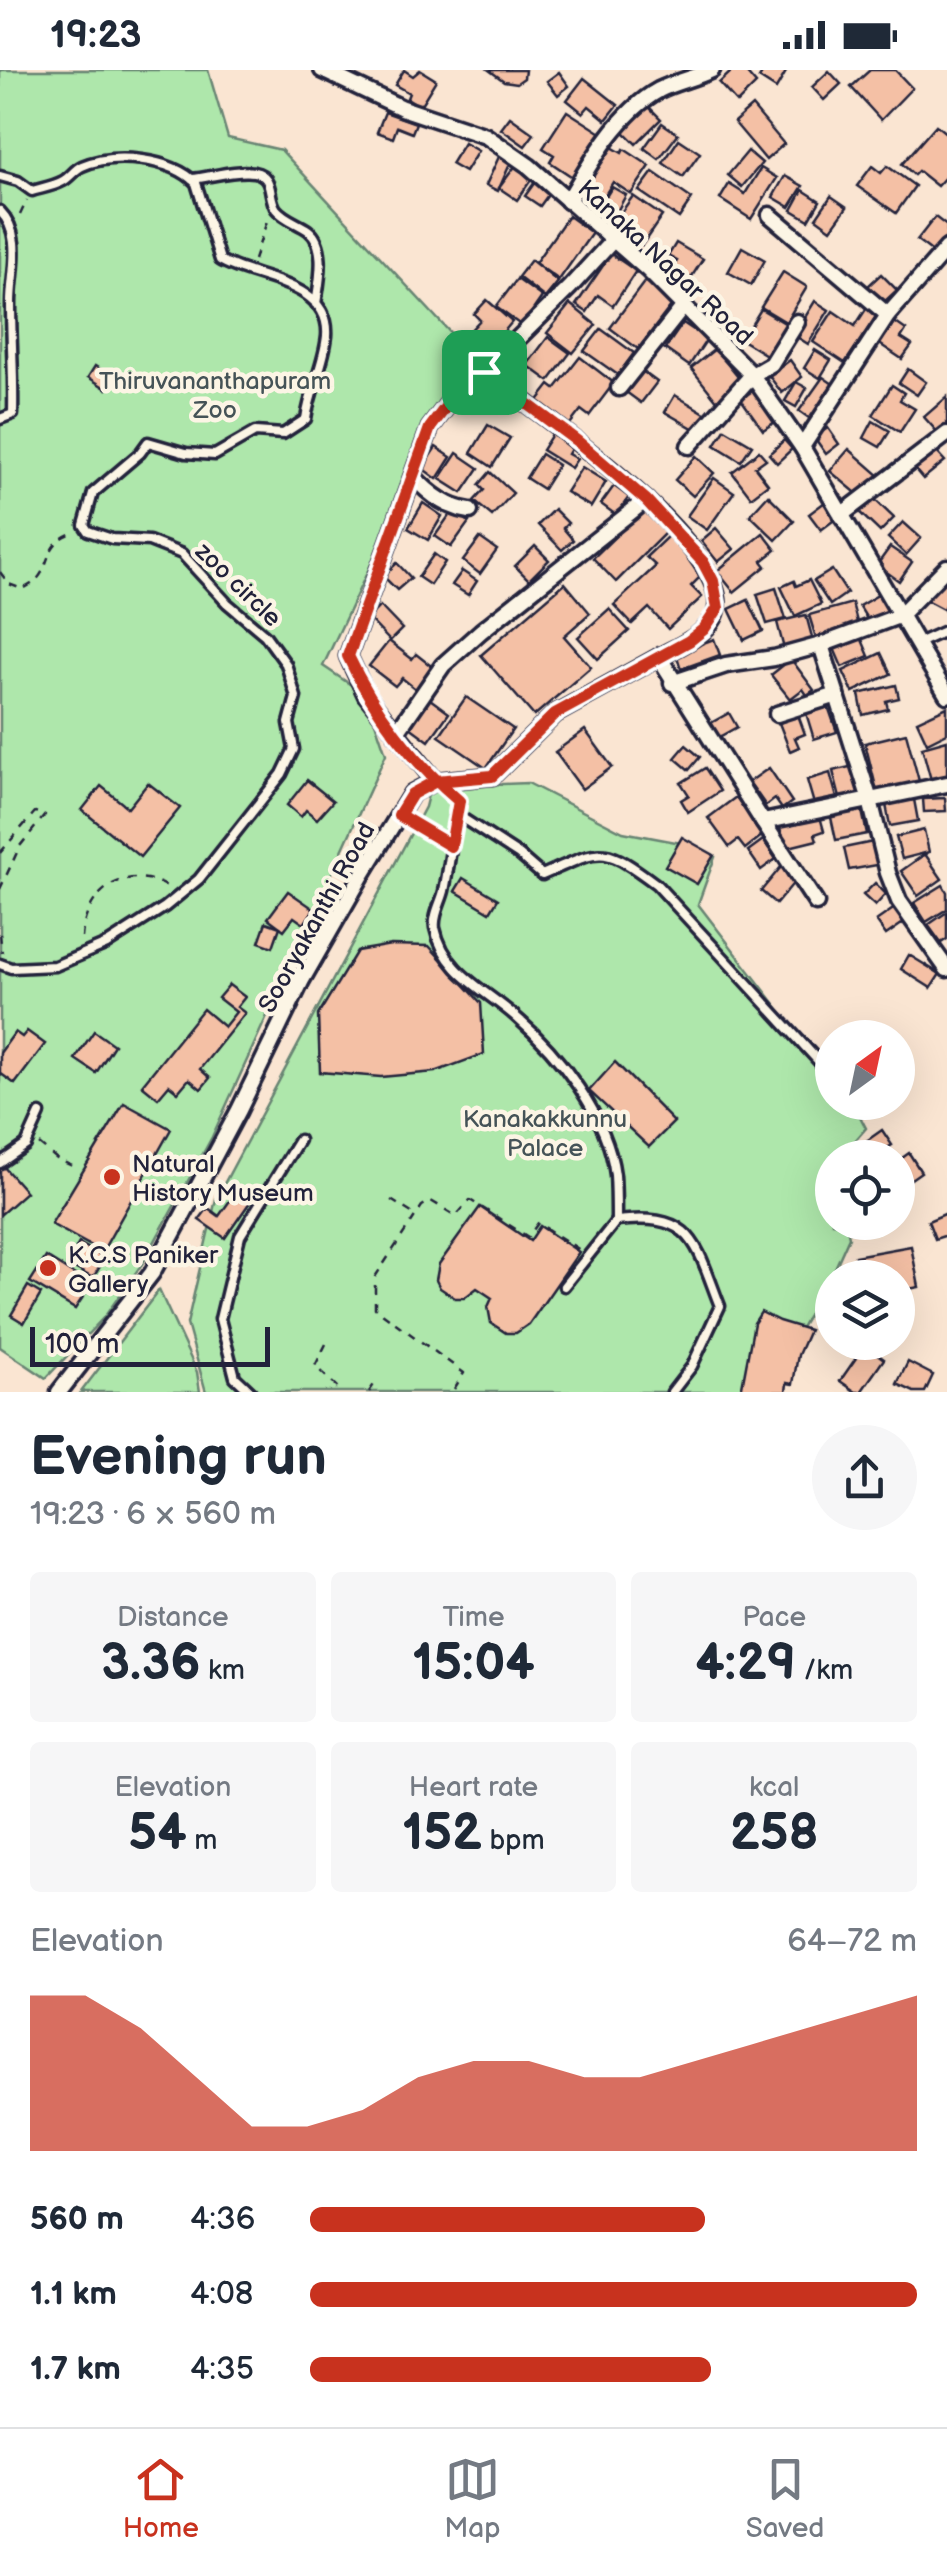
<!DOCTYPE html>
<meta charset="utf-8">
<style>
:root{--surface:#fff;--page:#f6f6f7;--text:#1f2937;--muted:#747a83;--line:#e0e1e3;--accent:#c8321e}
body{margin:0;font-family:"Balsamiq Sans",sans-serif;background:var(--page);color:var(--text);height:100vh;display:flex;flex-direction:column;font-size:38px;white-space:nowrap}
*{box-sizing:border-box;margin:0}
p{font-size:32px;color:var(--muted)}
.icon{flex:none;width:55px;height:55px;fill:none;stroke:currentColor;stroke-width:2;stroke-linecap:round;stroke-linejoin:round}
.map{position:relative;height:1322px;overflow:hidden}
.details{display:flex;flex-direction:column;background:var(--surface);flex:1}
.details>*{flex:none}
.needle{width:65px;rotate:33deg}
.controls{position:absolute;left:815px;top:950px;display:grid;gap:20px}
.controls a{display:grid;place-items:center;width:100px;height:100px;border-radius:50%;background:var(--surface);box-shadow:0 10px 40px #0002;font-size:50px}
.scale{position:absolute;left:30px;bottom:25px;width:240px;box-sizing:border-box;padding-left:10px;border:5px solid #22223b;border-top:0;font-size:28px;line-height:35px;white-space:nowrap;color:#22223b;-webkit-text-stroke:8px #fcf5e5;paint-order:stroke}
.pin{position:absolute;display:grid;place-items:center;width:85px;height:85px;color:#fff;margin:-42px;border-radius:20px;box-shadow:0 5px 15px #0006}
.round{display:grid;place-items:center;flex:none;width:105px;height:105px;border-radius:52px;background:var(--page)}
.headline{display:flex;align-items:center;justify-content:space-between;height:170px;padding:0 30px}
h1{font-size:55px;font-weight:700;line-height:75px}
.stats{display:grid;grid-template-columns:repeat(3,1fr);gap:15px;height:170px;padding:10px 30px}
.stats div{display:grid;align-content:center;border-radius:10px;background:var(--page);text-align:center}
.stats b{font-size:50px;font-weight:700}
.stats small{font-size:28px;font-weight:400}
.stats p{font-size:28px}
.chart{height:280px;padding:20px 30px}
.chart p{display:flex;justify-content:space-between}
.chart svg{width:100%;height:180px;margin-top:10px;fill:var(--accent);opacity:.7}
ul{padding:0 30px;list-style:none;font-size:32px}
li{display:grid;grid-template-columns:160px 120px 1fr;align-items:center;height:75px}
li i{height:25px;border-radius:12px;background:var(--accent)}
.status{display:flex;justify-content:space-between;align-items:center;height:70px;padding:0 50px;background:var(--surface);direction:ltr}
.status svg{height:28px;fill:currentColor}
.menu{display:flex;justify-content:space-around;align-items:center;height:140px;border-top:2px solid var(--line);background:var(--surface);font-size:28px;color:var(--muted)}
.menu a{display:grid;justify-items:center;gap:5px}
.menu .active{color:var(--accent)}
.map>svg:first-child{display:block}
.green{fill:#aee7ab;stroke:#688473;stroke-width:2.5}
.building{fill:#f4c0a5;stroke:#22223b;stroke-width:2.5}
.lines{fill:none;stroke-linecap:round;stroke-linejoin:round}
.service-casing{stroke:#22223b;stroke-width:15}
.minor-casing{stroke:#22223b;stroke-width:21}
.path{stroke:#22223b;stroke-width:2.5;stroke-dasharray:8 8;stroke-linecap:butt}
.service{stroke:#fcf5e5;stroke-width:8}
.minor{stroke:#fcf5e5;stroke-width:14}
.route-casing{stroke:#fff;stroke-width:20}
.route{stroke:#c8321e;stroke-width:12}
.poi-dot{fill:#c8321e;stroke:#fcf5e5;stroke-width:4}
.labels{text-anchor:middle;stroke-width:9;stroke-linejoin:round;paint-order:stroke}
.street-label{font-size:25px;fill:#22223b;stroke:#fcf5e5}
.park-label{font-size:25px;fill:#455357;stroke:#fcf5e5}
.poi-label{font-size:25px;fill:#22223b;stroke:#fcf5e5;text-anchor:start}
</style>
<div class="status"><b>19:23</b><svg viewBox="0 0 49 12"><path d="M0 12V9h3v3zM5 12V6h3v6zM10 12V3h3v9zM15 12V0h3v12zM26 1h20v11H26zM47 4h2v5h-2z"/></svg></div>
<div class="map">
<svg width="947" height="1322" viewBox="0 0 947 1322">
<rect width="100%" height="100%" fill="#fae5d2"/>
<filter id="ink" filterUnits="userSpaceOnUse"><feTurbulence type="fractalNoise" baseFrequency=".01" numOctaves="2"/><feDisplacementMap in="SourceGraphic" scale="20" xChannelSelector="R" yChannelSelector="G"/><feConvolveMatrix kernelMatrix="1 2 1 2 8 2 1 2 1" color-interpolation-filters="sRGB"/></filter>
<g filter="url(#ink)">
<g class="green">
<path d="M0,0H208L228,68L281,80L470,284L323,596L366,625L386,684L212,1067L144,1191L105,1246L46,1308L0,1277Z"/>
<path d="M528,713L623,762L681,773L715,787L698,834L822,995L832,1001V1032L853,1033L866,1058L841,1087L832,1088V1152L846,1153L849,1167L831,1207L763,1322H206L187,1254L216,1129L425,737L430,717Z"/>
<path d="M159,1220L197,1302L200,1322H81Z"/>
</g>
<g class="building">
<path d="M404,0L413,6L420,0L436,10L420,36L407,28L409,23L395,15Z"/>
<path d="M489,0H525L524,8L517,13L504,11Z"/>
<path d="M733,0H744L756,14L737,33L719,13Z"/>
<path d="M764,0H783L786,2L776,19L759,8Z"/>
<path d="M870,0H895L912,18L881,50L851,17Z"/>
<path d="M829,1L841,14L824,30L812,17Z"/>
<path d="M559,2L569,16L558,25L547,11Z"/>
<path d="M584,8L618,35L606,50L589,36L583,43L567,30Z"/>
<path d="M648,36L661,49L636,74L623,61Z"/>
<path d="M752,36L784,74L766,90L734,52Z"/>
<path d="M567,41L603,64L574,108L550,92L554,85L543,78Z"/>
<path d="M385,42L416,53L412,63L397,57L393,68L377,62Z"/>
<path d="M510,47L534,64L525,76L501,59Z"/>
<path d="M662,53L678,64L659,89L644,78Z"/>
<path d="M936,55L947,64V105L937,116L918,101L914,105L902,94Z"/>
<path d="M679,69L700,83L683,107L663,93Z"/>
<path d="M464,73L478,81L465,102L451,94Z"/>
<path d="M605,73L622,83L624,79L650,96L631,124L613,112L600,133L581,121Z"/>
<path d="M502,80L514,85L498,121L486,115Z"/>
<path d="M748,81L762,93L742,117L728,105Z"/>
<path d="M516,95L533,107L517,130L499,118Z"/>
<path d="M872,96L881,103L887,96L915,116L896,143L857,116Z"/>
<path d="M761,98L777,108L751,149L720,129L729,114L745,124Z"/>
<path d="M653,102L692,129L679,148L639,121Z"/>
<path d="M785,106L803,116L790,137L773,127Z"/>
<path d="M535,112L550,122L540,136L525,126Z"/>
<path d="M612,117L626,125L615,145L600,136Z"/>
<path d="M803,120L820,131L809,150L792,140Z"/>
<path d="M633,126L662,146L642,175L612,155Z"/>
<path d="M831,126L847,137L831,159L816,148Z"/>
<path d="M568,146L592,163L559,210L535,193Z"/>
<path d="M935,147L947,156V166L934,183L917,170Z"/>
<path d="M676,173L703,189L689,211L671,200L677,191L668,186Z"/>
<path d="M742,177L765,190L751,215L728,202Z"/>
<path d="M611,184L636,201L613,236L598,225L587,242L576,235Z"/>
<path d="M531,190L558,212L545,228L518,207Z"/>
<path d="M783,202L807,217L786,252L761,237Z"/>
<path d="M881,204L897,220L884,232L868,216Z"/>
<path d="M517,209L542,227L522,256L496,237Z"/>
<path d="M645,211L674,232L638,279L610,258Z"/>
<path d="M487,230L512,252L496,271L504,278L493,289L466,265L480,250L474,244Z"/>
<path d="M815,231L829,240L808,274L794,265Z"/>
<path d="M570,234L596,255L573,283L547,263Z"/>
<path d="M868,236L879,242L845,293L813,272L833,241L855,256Z"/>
<path d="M761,239L793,258L773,289L742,270Z"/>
<path d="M893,251L906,260L901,268L912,275L902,289L878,273Z"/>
<path d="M683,253L707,269L689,296L665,279Z"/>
<path d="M601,259L634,283L618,305L584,281Z"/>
<path d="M548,267L570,283L549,311L527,295Z"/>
<path d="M715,279L742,312L718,332L691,298Z"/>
<path d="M815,280L831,290L820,308L804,298Z"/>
<path d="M580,287L614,313L589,346L581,340L567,358L536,333L550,315L555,319Z"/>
<path d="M790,290L802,307L782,323L769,306Z"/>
<path d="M95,296L114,308L107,319L88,307Z"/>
<path d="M908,299L926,312L917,325L899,313Z"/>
<path d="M642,301L657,312L641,333L626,322Z"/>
<path d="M823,307L839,318L816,353L799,341Z"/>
<path d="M796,312L807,318L796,337L785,331Z"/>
<path d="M892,315L904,323L900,330L915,339L900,362L873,345Z"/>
<path d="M758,317L781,348L763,360L741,329Z"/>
<path d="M675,325L708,345L698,361L665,342Z"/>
<path d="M947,327V359L940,365L924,347Z"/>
<path d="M873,351L890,361L880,377L864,368Z"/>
<path d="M488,355L510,368L492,397L471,383Z"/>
<path d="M828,358L839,374L826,384L814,367Z"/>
<path d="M725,359L752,375L741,391L715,375Z"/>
<path d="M554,361L574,374L568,384L577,389L571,398L542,380Z"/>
<path d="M784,370L792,379L777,393L769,384Z"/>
<path d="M436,377L451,387L437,409L422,398Z"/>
<path d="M933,378L945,391L923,409L912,396Z"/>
<path d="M849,379L880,406L861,427L830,401Z"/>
<path d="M759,381L766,389L755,397L768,414L751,427L732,402Z"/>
<path d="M457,383L479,398L462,423L440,409Z"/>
<path d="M541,384L558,395L543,419L526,408Z"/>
<path d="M696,386L714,403L693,426L675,410Z"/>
<path d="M582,397L606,412L591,437L566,422Z"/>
<path d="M490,402L513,423L492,446L474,431L484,420L479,415Z"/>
<path d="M714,408L734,422L707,460L687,446Z"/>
<path d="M614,416L629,427L616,445L601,434Z"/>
<path d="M768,425L794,451L776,470L750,445Z"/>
<path d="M870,425L894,448L880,462L856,439Z"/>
<path d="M825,432L837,448L821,460L809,444Z"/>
<path d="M423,433L442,446L428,470L408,458Z"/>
<path d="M554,439L568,453L563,458L573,470L562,480L538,455Z"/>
<path d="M453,440L469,452L451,477L435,466Z"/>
<path d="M646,441L667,461L616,512L593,488L635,447L638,449Z"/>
<path d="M903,452L921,468L906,485L888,468Z"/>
<path d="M716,458L734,479L718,492L701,471Z"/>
<path d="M763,463L776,480L762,491L766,496L734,522L717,501Z"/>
<path d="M669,465L705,502L691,516L702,527L668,559L649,538L632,554L614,535L656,496L646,487Z"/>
<path d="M480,468L497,480L480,504L463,491Z"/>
<path d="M535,476L549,490L529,510L515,496Z"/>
<path d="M890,477L912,492L899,511L877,495Z"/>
<path d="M434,484L445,492L430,515L418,507Z"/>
<path d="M397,493L411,508L397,520L383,506Z"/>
<path d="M832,500L847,523L830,535L814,511Z"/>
<path d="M462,501L477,511L468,525L452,515Z"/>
<path d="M937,508L947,513V531L943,539L926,530Z"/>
<path d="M809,510L821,534L795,546L781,517L794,511L796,516Z"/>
<path d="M565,513L590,543L564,566L591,597L534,646L481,585Z"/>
<path d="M776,518L786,549L767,554L757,524Z"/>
<path d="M883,522L892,538L869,552L859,536Z"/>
<path d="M748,530L763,561L744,570L729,539Z"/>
<path d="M852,533L858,556L816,568L809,545Z"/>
<path d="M380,536L402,559L390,571L368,548Z"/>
<path d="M609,539L629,561L598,589L578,567Z"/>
<path d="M806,545L813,571L784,579L777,552Z"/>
<path d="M860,565L869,586L842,597L833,576Z"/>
<path d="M714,569L720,585L681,599L676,583Z"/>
<path d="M389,571L412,589L416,584L435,599L418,621L402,608L395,616L369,596Z"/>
<path d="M881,583L891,604L853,622L843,601Z"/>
<path d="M791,589L814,620L807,625L803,619L790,629L771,605Z"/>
<path d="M896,615L899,628L886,631L888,639L863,645L859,624Z"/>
<path d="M466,627L513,659L486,698L439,666Z"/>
<path d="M430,629L449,643L429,671L410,657Z"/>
<path d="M828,636L837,662L814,669L806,643Z"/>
<path d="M947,637V663L927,673L917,651Z"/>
<path d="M729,643L737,657L719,667L711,653Z"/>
<path d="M798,645L805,664L795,668L799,677L790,681L779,653Z"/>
<path d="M585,660L612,697L582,719L555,682Z"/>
<path d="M906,663L919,711L877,721L865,673Z"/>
<path d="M947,670V705L931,710L922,677Z"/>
<path d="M686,675L700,687L689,700L675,688Z"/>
<path d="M858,695L865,722L840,728L833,701Z"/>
<path d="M705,698L720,721L688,742L681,730L689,725L681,713Z"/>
<path d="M769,698L792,732L782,739L775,729L766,736L749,712Z"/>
<path d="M830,703L837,728L814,734L807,710Z"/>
<path d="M307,710L333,731L317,749L306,740L301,747L287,735Z"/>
<path d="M148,713L180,738L140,787L82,740L101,716L128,738Z"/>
<path d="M913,724L918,751L890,756L885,729Z"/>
<path d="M736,727L763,765L745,779L738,770L729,777L708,748Z"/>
<path d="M945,728L946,741L924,742L923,729Z"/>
<path d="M861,736L867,764L836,770L830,743Z"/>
<path d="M819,743L824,761L815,764L817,770L785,778L779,753Z"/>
<path d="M924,760L929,782L902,789L896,767Z"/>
<path d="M682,767L714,785L697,814L665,796Z"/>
<path d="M763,770L776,789L761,800L748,781Z"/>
<path d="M873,772L877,795L849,800L844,778Z"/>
<path d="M925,784L942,809L918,826L901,801Z"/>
<path d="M781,797L796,810L776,834L761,821Z"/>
<path d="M463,808L498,829L490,842L455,821Z"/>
<path d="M875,813L886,824L875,836L863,825Z"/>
<path d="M943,815L947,822V839L926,852L914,833Z"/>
<path d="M288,821L314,839L304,854L294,847L284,860L268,848Z"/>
<path d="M899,835L909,849L886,865L876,851Z"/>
<path d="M947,842V869L941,873L928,855Z"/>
<path d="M266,852L280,857L273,877L259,872Z"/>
<path d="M391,875L429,876L481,933L484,984L435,1002L381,1007L320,1002L318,945L357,881Z"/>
<path d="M909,885L940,904L931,918L901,899Z"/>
<path d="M229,915L245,927L237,937L245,943L200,999L210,1008L201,1019L189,1009L178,1022L169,1015L158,1028L142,1015L203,939L224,957L236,942L218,928Z"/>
<path d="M27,961L45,974L15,1014L0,1003V983L15,962L22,967Z"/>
<path d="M94,961L114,975L96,1003L75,989Z"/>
<path d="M615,992L674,1052L649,1077L589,1021Z"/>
<path d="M124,1033L171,1059L102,1182L51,1154Z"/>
<path d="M882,1060L892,1075L871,1088L862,1074Z"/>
<path d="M909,1083L921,1102L898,1118V1091Z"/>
<path d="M3,1096L26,1122L0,1145V1099Z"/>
<path d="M236,1122L250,1132L225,1168L199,1150L208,1138L219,1146Z"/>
<path d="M480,1137L530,1171L540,1156L579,1182L529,1254L516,1263H506L491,1253L488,1237L492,1228L477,1218L464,1228H455L440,1218L436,1210L439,1194Z"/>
<path d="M947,1143V1165L935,1169L928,1151Z"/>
<path d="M79,1173L105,1188L93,1208L67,1194Z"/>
<path d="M911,1176L919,1217L898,1221V1208H859L855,1186Z"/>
<path d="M46,1187L91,1215L75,1239L30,1212Z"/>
<path d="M28,1216L41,1224L24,1253L11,1245Z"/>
<path d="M761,1242L779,1251L809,1260L798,1285L793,1314L787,1313L786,1322H741L754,1253Z"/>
<path d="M865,1275L884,1289L861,1322H856L840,1311Z"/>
<path d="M908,1292L933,1305L925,1322H914L897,1314Z"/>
</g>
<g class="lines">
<g class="service-casing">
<g id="service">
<path d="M0,106L18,111L32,121C42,118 54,116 63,111C70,107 75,99 82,96C114,82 171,88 196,113L220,190C253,210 331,211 327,266C324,295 310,320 306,349L283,364L255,362L215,385L186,383L148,372L140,383L93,423L84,455L88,461L112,469L149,471L182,484L227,533L265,565L286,594L296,627L289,653L294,679L282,704L199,809L165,837L107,874L55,896L11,898L0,894"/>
<path d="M192,109C211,107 236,99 254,102C275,106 267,126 276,139C284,149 298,153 308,160C328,175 319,213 316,234"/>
<path d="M0,141C24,165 11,203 11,233C11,270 14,306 13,344L0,349"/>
<path d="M918,573L947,560"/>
<path d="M436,711L459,731C453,761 450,792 444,821C441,833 433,846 435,858C444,902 484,919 515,946C559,984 608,1046 615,1105C616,1120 616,1136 616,1151"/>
<path d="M456,744L519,785L542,805C602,779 601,773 656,814L822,995"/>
<path d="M399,745L451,775"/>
<path d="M0,1093L26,1075L40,1044"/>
<path d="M564,1216L616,1151C694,1142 695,1172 720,1236L692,1296L672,1322"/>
<path d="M251,1322L235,1307L220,1249L240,1166L299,1070"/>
</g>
</g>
<g class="minor-casing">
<g id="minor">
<path d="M322,0L402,38L486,66L529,96L648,200L752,305L802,377L947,625"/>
<path d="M568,131C590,93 619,42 659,20C675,12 695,8 712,0"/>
<path d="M770,145L888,245"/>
<path d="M484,302C534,339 728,474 717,539C713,563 677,577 659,587"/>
<path d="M619,318L684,236"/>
<path d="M689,376L752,305L771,294L797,252"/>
<path d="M802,377L888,245L947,178"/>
<path d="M413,406C428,423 447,438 470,441"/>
<path d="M841,445L947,364"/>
<path d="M821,575L870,730L888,803L899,831L947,899"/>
<path d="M672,613L726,595L774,588L821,575L899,546L947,497"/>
<path d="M777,644L837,625"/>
<path d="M396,663L443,595L481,561L646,430"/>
<path d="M435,711L492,706L555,644L659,587L763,752L947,714"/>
<path d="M763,752L816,833"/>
<path d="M59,1322L152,1203L239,1040L302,910L362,805L412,723L435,711L366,625L348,586L430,358L457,322L484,302L570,217L614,169"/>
</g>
</g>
<g class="path">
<path d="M20,145L27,130"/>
<path d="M254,190L267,151"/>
<path d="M0,502L9,514L22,519C52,507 41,484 61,469C66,465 71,464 76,461"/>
<path d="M0,783L35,742L45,745L20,776L0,819"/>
<path d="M0,864L2,883"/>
<path d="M82,868C85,820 126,792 170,818"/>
<path d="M39,1074L57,1089L79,1099"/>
<path d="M391,1130L415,1145"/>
<path d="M326,1274L315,1296L339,1319"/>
<path d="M454,1319L464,1303L375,1238V1207L422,1136L431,1131L456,1146L470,1130L528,1167L538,1153L580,1180"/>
<path d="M369,1322L375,1313"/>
</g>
<use href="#service" class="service"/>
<use href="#minor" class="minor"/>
</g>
</g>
<g class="lines" filter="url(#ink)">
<g class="route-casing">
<path id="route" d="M484,302L457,322L430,358L348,586C373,640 413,692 459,731L451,776L399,745L412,724L436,711L492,706L555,644L689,571L704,559L718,538L713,511L703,492L646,430L577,371L484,302"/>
</g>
<use href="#route" class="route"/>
</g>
<g class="poi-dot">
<circle cx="112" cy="1107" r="10"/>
<circle cx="48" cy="1198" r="10"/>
</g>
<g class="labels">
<g class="street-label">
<text transform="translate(666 192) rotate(43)" y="9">Kanaka Nagar Road</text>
<text transform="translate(239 514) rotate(44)" y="9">zoo circle</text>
<text transform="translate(316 847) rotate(-61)" y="9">Sooryakanthi Road</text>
</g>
<g class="park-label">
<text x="215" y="319">Thiruvananthapuram<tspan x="215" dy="29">Zoo</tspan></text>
<text x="545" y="1057">Kanakakkunnu<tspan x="545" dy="29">Palace</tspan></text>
</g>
<g class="poi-label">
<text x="132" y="1102">Natural<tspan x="132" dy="29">History Museum</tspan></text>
<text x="68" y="1193">K.C.S Paniker<tspan x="68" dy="29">Gallery</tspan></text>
</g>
</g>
</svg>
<div class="controls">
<a><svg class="needle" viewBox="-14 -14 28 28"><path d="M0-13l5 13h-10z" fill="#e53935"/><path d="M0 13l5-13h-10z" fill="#747a83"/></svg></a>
<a><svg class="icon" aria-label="locate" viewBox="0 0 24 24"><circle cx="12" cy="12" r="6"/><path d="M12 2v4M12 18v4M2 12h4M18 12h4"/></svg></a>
<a><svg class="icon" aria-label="layers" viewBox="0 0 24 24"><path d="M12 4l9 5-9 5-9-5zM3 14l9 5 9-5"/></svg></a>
</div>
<div class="scale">100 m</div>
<div class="pin" style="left:484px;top:302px;background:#1e9e55"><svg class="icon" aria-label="arrive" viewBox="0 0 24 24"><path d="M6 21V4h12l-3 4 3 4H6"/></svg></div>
</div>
<section class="details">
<div class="headline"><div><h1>Evening run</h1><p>19:23 · 6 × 560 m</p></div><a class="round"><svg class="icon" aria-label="share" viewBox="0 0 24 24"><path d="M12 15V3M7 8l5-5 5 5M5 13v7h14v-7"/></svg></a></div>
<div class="stats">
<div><p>Distance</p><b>3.36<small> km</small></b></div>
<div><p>Time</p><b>15:04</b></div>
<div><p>Pace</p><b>4:29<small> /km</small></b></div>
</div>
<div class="stats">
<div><p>Elevation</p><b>54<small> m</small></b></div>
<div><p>Heart rate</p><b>152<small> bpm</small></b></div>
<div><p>kcal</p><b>258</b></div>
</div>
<div class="chart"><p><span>Elevation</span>64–72 m</p>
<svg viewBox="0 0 160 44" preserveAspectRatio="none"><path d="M0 44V6L10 6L20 14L30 26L40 38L50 38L60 34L70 26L80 22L90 22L100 26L110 26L120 22L130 18L140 14L150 10L160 6V44z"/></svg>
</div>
<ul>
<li><b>560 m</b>4:36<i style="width:65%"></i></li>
<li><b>1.1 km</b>4:08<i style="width:100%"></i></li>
<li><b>1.7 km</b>4:35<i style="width:66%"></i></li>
</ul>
</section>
<nav class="menu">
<a class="active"><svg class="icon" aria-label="home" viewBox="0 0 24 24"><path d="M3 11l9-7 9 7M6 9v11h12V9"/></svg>Home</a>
<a><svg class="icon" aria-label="map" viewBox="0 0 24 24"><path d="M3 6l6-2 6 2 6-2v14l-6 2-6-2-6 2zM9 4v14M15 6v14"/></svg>Map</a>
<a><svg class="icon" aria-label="saved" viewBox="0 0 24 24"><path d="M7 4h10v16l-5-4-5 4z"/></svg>Saved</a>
</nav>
